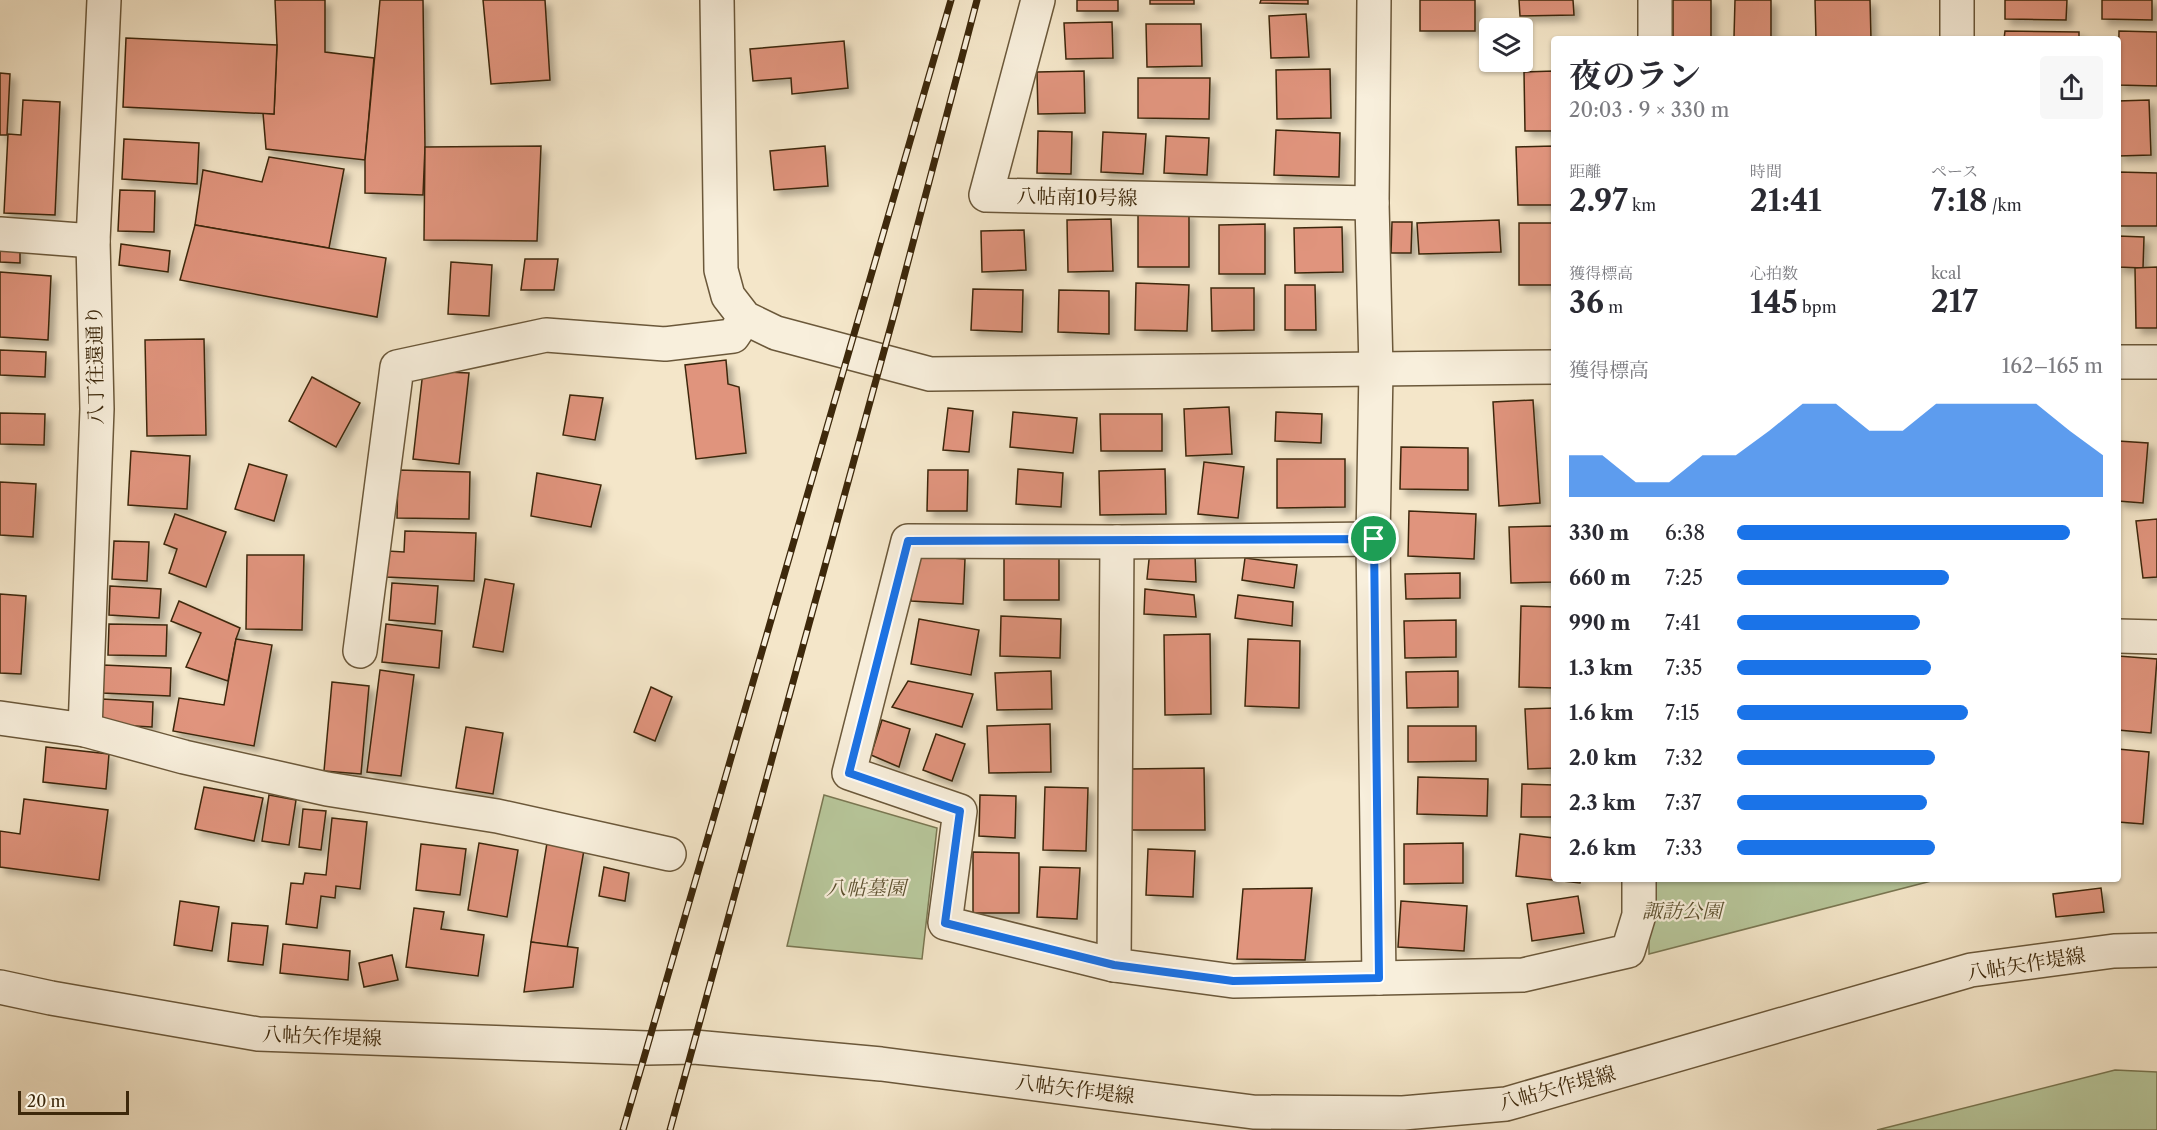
<!DOCTYPE html>
<html lang="ja">
<meta charset="utf-8">
<style>
:root{--surface:#fff;--page:#f7f7f7;--text:#2b2b33;--muted:#7c7c81;--accent:#1a73e8}
body{margin:0;font-family:"Libre Caslon Text","Noto Serif JP",serif;background:var(--page);color:var(--text);height:100vh;display:flex;flex-direction:column;font-size:22px;white-space:nowrap}
*{box-sizing:border-box;margin:0}
p{font-size:20px;color:var(--muted)}
.icon{flex:none;width:33px;height:33px;fill:none;stroke:currentColor;stroke-width:2;stroke-linecap:round;stroke-linejoin:round}
.map{position:relative;flex:1;overflow:hidden}
.panel{position:absolute;left:1551px;top:36px;width:570px;height:846px;display:flex;flex-direction:column;background:var(--surface);border-radius:6px;box-shadow:0 2px 4px #0004}
.panel>*{flex:none}
.controls{position:absolute;left:1479px;top:18px;display:grid;gap:12px}
.controls a{display:grid;place-items:center;width:54px;height:54px;border-radius:6px;background:var(--surface);box-shadow:0 2px 4px #0004;font-size:30px}
.scale{position:absolute;left:18px;bottom:15px;width:111px;box-sizing:border-box;padding-left:6px;border:3px solid #3d280b;border-top:0;font-size:16px;line-height:21px;white-space:nowrap;color:#3d280b;-webkit-text-stroke:4px #f8efdc;paint-order:stroke}
.pin{position:absolute;display:grid;place-items:center;width:51px;height:51px;color:#fff;margin:-26px;border:3px solid #fff;border-radius:50%;box-shadow:0 2px 6px #0007}
.round{display:grid;place-items:center;flex:none;width:63px;height:63px;border-radius:6px;background:var(--page)}
.overview{display:flex;align-items:center;justify-content:space-between;height:102px;padding:0 18px}
h1{font-size:33px;font-weight:700;line-height:45px}
.stats{display:grid;grid-template-columns:repeat(3,1fr);gap:9px;height:102px;padding:6px 18px}
.stats div{display:grid;align-content:center}
.stats b{font-size:30px;font-weight:700}
.stats small{font-size:16px;font-weight:400}
.stats p{font-size:16px}
.chart{height:168px;padding:12px 18px}
.chart p{display:flex;justify-content:space-between}
.chart svg{width:100%;height:108px;margin-top:6px;fill:var(--accent);opacity:.7}
ul{padding:0 18px;list-style:none;font-size:20px}
li{display:grid;grid-template-columns:96px 72px 1fr;align-items:center;height:45px}
li i{height:15px;border-radius:8px;background:var(--accent)}
.map>svg:first-child{display:block}
.green{fill:#b7c69a;stroke:#7a7752;stroke-width:1.5}
.building{fill:#e0947d;stroke:#3d280b;stroke-width:1.5;filter:url(#shadow)}
.lines{fill:none;stroke-linecap:round;stroke-linejoin:round}
.minor-casing{stroke:#6b583a;stroke-width:36}
.minor{stroke:#f8efdc;stroke-width:33}
.rail-casing{stroke:#3d280b;stroke-width:7}
.rail{stroke:#f8efdc;stroke-width:4.5;stroke-dasharray:14;stroke-linecap:butt}
.route-casing{stroke:#fff;stroke-width:12}
.route{stroke:#1a73e8;stroke-width:8}
.labels{text-anchor:middle;stroke-width:4.5;stroke-linejoin:round;paint-order:stroke}
.street-label{font-size:20px;fill:#3d280b;stroke:#f8efdc}
.park-label{font-size:20px;font-style:italic;fill:#5c502f;stroke:#f8efdc}
</style>
<div class="map">
<svg width="2157" height="1130" viewBox="0 0 2157 1130">
<defs>
<filter id="shadow"><feDropShadow dx="5.5" dy="5.5" stdDeviation="3" flood-color="#0004"/></filter>
</defs>
<rect width="100%" height="100%" fill="#f4e6c9"/>
<filter id="stains"><feTurbulence type="fractalNoise" baseFrequency=".00333" numOctaves="4"/><feColorMatrix values="0 0 0 0 .2 0 0 0 0 .09 0 0 0 0 .02 0 0 0 .5 -.17"/></filter>
<radialGradient id="worn" r=".72"><stop offset=".6" stop-color="#630" stop-opacity="0"/><stop offset="1" stop-color="#630" stop-opacity=".3"/></radialGradient>
<g class="green">
<path d="M824,795L937,828L922,959L787,946Z"/>
<path d="M1649,879H1939L1649,954Z"/>
<path d="M2115,1070L2157,1072V1130H1877Z"/>
</g>
<g class="building">
<path d="M275,0H325V52L374,58L365,160L266,149L263,113L274,114L277,45Z"/>
<path d="M380,0H423L425,147L423,195L365,193V160Z"/>
<path d="M483,0H545L550,80L491,84Z"/>
<rect x="1077" y="0" width="41" height="11"/>
<rect x="1150" y="0" width="44" height="4"/>
<path d="M1261,0H1308V4L1260,3Z"/>
<rect x="1420" y="0" width="55" height="31"/>
<path d="M1519,0H1573L1574,15L1520,16Z"/>
<rect x="1673" y="0" width="38" height="37"/>
<path d="M1735,0H1771V38L1734,37Z"/>
<path d="M1815,0H1870L1871,39H1816Z"/>
<path d="M2005,0H2067L2066,20L2005,19Z"/>
<path d="M2102,0H2152V20L2102,19Z"/>
<path d="M1306,14L1309,57L1271,58L1269,16Z"/>
<path d="M1112,22L1113,58L1066,59L1064,23Z"/>
<path d="M1146,24H1201L1202,66L1147,67Z"/>
<path d="M2005,31L2079,32V39H2004Z"/>
<path d="M2119,31L2157,32V86L2118,85Z"/>
<path d="M126,38L277,45L274,114L123,107Z"/>
<path d="M844,41L848,88L792,94L791,78L753,81L750,49Z"/>
<path d="M1330,69L1331,118L1277,119L1276,70Z"/>
<path d="M1084,71L1085,113L1038,114L1037,72Z"/>
<path d="M1554,71V131H1525L1524,72Z"/>
<path d="M0,73L10,74L7,135H0Z"/>
<path d="M1138,78H1210L1209,119L1138,118Z"/>
<path d="M23,100L60,102L55,215L4,213L8,134L21,135Z"/>
<path d="M2149,100L2151,155L2118,156V101Z"/>
<path d="M1276,130L1340,133L1339,177L1274,175Z"/>
<path d="M1038,131L1072,132L1071,174L1037,173Z"/>
<path d="M1103,132L1146,134L1143,174L1101,172Z"/>
<path d="M1166,136L1209,138L1207,175L1164,173Z"/>
<path d="M124,139L199,143L197,184L122,179Z"/>
<path d="M541,146L537,241L424,240L425,147Z"/>
<path d="M825,146L828,186L774,190L770,151Z"/>
<path d="M1554,146V205H1518L1516,147Z"/>
<path d="M269,157L344,169L329,248L195,225L203,170L262,182Z"/>
<path d="M2118,172L2157,173V226H2118Z"/>
<path d="M120,190L155,191L154,232L118,231Z"/>
<rect x="1138" y="213" width="51" height="54"/>
<path d="M1111,219L1113,271L1068,272L1067,220Z"/>
<path d="M1499,220L1501,252L1419,254L1417,223Z"/>
<path d="M1392,222H1412L1411,253H1391Z"/>
<rect x="1519" y="223" width="35" height="62"/>
<path d="M1265,224V274H1219V225Z"/>
<path d="M195,225L386,258L377,317L180,280Z"/>
<path d="M1342,227L1343,272L1295,273L1294,228Z"/>
<path d="M1024,230L1026,270L982,272L981,231Z"/>
<path d="M2118,236L2144,237L2143,268L2118,267Z"/>
<path d="M0,238H20V263L0,262Z"/>
<path d="M121,244L170,251L168,272L119,265Z"/>
<path d="M525,259H558L554,290H521Z"/>
<path d="M451,262L492,265L489,316L448,314Z"/>
<path d="M2157,267V328H2136L2135,268Z"/>
<path d="M0,272L51,276L48,340L0,337Z"/>
<path d="M1136,283L1189,285L1187,331L1135,330Z"/>
<path d="M1285,285H1315L1316,330H1285Z"/>
<path d="M1211,288H1254V330L1212,331Z"/>
<path d="M973,289L1023,290L1022,332L971,330Z"/>
<path d="M1059,290L1109,291V334L1058,332Z"/>
<path d="M204,339L206,435L147,436L145,340Z"/>
<path d="M0,350L46,352L45,377L0,375Z"/>
<path d="M726,360L728,384L739,387L746,453L696,459L685,365Z"/>
<path d="M423,371L469,373L459,464L413,459Z"/>
<path d="M312,377L360,403L336,447L289,421Z"/>
<path d="M570,395L603,398L595,440L563,435Z"/>
<path d="M1533,400L1540,503L1499,506L1493,402Z"/>
<path d="M1229,407L1232,454L1186,456L1184,409Z"/>
<path d="M948,408L973,411L969,452L943,450Z"/>
<path d="M1013,412L1077,418L1073,453L1010,447Z"/>
<path d="M1276,412L1322,414L1321,443L1275,441Z"/>
<path d="M0,413L45,414L44,445L0,444Z"/>
<path d="M1100,414H1162V451H1101Z"/>
<path d="M2118,441L2148,443L2143,503L2118,501Z"/>
<path d="M1401,447L1468,448V490L1400,489Z"/>
<path d="M131,451L190,456L187,509L128,505Z"/>
<path d="M1277,459H1345V507L1277,508Z"/>
<path d="M1204,462L1244,467L1238,518L1198,514Z"/>
<path d="M249,464L287,475L274,521L235,509Z"/>
<path d="M1018,469L1063,473L1061,507L1016,504Z"/>
<path d="M1165,469L1166,514L1100,515L1099,471Z"/>
<path d="M398,470L470,472L469,519L397,518Z"/>
<path d="M928,470H968L967,511H927Z"/>
<path d="M537,473L601,485L591,527L531,516Z"/>
<path d="M0,482L36,484L33,537L0,535Z"/>
<path d="M1409,511L1476,514L1474,559L1408,556Z"/>
<path d="M175,514L226,532L206,587L169,573L177,549L164,544Z"/>
<path d="M2157,519V577L2143,578L2136,521Z"/>
<path d="M1552,526L1554,582L1511,583L1509,527Z"/>
<path d="M405,531L476,533L474,581L386,577L388,551L404,552Z"/>
<path d="M114,541L149,542L147,581L112,579Z"/>
<path d="M1150,550L1195,555L1196,582L1147,579Z"/>
<path d="M247,555H304L302,630L246,629Z"/>
<path d="M913,555L965,559L963,604L911,601Z"/>
<rect x="1004" y="556" width="55" height="44"/>
<path d="M1245,558L1297,565L1294,588L1242,580Z"/>
<path d="M1460,573V598L1406,599L1405,574Z"/>
<path d="M485,579L514,584L503,652L473,647Z"/>
<path d="M392,583L438,586L435,624L389,620Z"/>
<path d="M110,586L161,589L159,618L109,615Z"/>
<path d="M1145,589L1194,595L1196,617L1144,614Z"/>
<path d="M0,594L26,596L21,674L0,673Z"/>
<path d="M1238,595L1293,602L1292,626L1235,618Z"/>
<path d="M179,601L240,628L236,639L228,681L186,667L201,633L171,621Z"/>
<path d="M1521,606L1554,607V688L1519,687Z"/>
<path d="M1001,616L1061,619L1060,658L1000,656Z"/>
<path d="M919,619L979,630L971,675L911,664Z"/>
<path d="M1456,620V657L1405,658L1404,621Z"/>
<path d="M109,624L167,625L166,656L108,655Z"/>
<path d="M386,624L442,631L439,668L382,662Z"/>
<path d="M1210,634L1211,714L1165,715L1164,635Z"/>
<path d="M236,639L272,645L254,746L173,731L179,698L224,705Z"/>
<path d="M1248,639L1300,641L1299,708L1245,706Z"/>
<path d="M2118,656L2157,659L2151,733L2118,730Z"/>
<path d="M103,665L171,668L170,696L102,693Z"/>
<path d="M380,670L414,675L401,776L367,772Z"/>
<path d="M1051,671L1052,709L997,710L995,673Z"/>
<path d="M1458,671V707L1407,708L1406,672Z"/>
<path d="M908,681L973,694L962,727L892,707Z"/>
<path d="M332,682L369,686L361,774L324,771Z"/>
<path d="M651,687L672,697L655,741L634,732Z"/>
<path d="M102,699L153,702L152,727L100,724Z"/>
<path d="M1554,708V768L1528,769L1525,709Z"/>
<path d="M882,720L910,729L899,767L871,755Z"/>
<path d="M1050,724L1051,772L989,773L987,726Z"/>
<path d="M1408,726H1476V761L1408,762Z"/>
<path d="M466,727L503,733L493,794L456,788Z"/>
<path d="M936,734L965,744L952,781L923,770Z"/>
<path d="M46,747L109,754L106,789L43,782Z"/>
<path d="M2118,749L2149,752L2143,824L2118,822Z"/>
<path d="M1204,768L1205,830H1130L1129,769Z"/>
<path d="M1418,777L1488,779L1487,816L1417,814Z"/>
<path d="M1522,784L1554,785V817H1521Z"/>
<path d="M204,787L263,798L254,841L195,829Z"/>
<path d="M1045,787L1088,788L1086,851L1043,850Z"/>
<path d="M269,795L296,800L289,845L262,841Z"/>
<path d="M980,795L1016,796L1015,838L979,836Z"/>
<path d="M24,799L108,810L99,880L0,867V831L20,834Z"/>
<path d="M303,809L326,811L321,850L299,847Z"/>
<path d="M332,818L367,822L360,889L336,886L335,898L321,896L317,928L286,924L291,883L303,884L305,873L326,875Z"/>
<path d="M1520,834L1554,838V879H1581L1580,883L1516,876Z"/>
<path d="M479,843L518,850L507,917L468,910Z"/>
<path d="M547,843L584,850L567,948L531,942Z"/>
<path d="M1463,843V883L1404,884V844Z"/>
<path d="M421,844L466,849L460,895L416,890Z"/>
<path d="M1148,849L1195,851L1193,897L1146,895Z"/>
<path d="M973,852L1019,853V913H973Z"/>
<path d="M604,867L629,873L625,901L599,896Z"/>
<path d="M1040,867L1080,868L1077,919L1037,917Z"/>
<path d="M1312,888L1305,960L1237,959L1243,889Z"/>
<path d="M2101,888L2104,912L2056,917L2053,894Z"/>
<path d="M1578,896L1584,933L1532,941L1527,904Z"/>
<path d="M180,901L219,907L212,951L174,945Z"/>
<path d="M1401,901L1467,906L1464,951L1398,947Z"/>
<path d="M414,908L444,912L441,929L484,935L478,976L406,967Z"/>
<path d="M232,923L268,926L263,965L228,961Z"/>
<path d="M531,942L578,948L573,987L524,992Z"/>
<path d="M283,944L350,951L348,980L280,973Z"/>
<path d="M392,955L398,980L364,987L359,963Z"/>
</g>
<g class="lines">
<g class="minor-casing">
<g id="minor">
<path d="M717,0L721,270L728,296L745,318L776,333L930,374L1554,367"/>
<path d="M1038,0L986,195L1372,203"/>
<path d="M1374,0L1372,203L1376,369L1373,539L1379,978"/>
<path d="M1655,0V39"/>
<path d="M1957,0V39"/>
<path d="M0,234L93,241"/>
<path d="M2118,362H2157"/>
<path d="M1117,542L1114,965L1233,981L1523,975L1628,951L1639,915V879"/>
<path d="M2118,636L2157,637"/>
<path d="M360,651L397,367L546,335L665,344L733,336L745,318"/>
<path d="M0,718L85,730L184,757L327,789L497,816L669,854"/>
<path d="M85,730L97,409L93,241L104,0"/>
<path d="M1114,965L945,923L960,811L849,773L908,541L1117,542L1373,539"/>
<path d="M0,987L51,998L258,1034L647,1048L694,1047L881,1064L1253,1112L1403,1113L1506,1104L1971,970L2114,951L2157,950"/>
</g>
</g>
<use href="#minor" class="minor"/>
<g class="rail-casing">
<g id="rail">
<path d="M623,1130L951,0"/>
<path d="M670,1130L895,311L977,0"/>
</g>
</g>
<use href="#rail" class="rail"/>
</g>
<g class="lines">
<g class="route-casing">
<path id="route" d="M1374,539L1379,978L1233,981L1114,965L945,923L960,811L849,773L908,541Z"/>
</g>
<use href="#route" class="route"/>
</g>
<g class="labels">
<g class="street-label">
<text transform="translate(1077 197) rotate(1)" y="7">八帖南10号線</text>
<text transform="translate(95 365) rotate(-91)" y="7">八丁往還通り</text>
<text transform="translate(2026 964) rotate(-9)" y="7">八帖矢作堤線</text>
<text transform="translate(322 1036) rotate(2)" y="7">八帖矢作堤線</text>
<text transform="translate(1557 1088) rotate(-15)" y="7">八帖矢作堤線</text>
<text transform="translate(1075 1089) rotate(7)" y="7">八帖矢作堤線</text>
</g>
<g class="park-label">
<text x="866" y="895">八帖墓園</text>
<text x="1682" y="918">諏訪公園</text>
</g>
</g>
<rect width="100%" height="100%" filter="url(#stains)"/>
<rect width="100%" height="100%" fill="url(#worn)"/>
</svg>
<div class="controls">
<a><svg class="icon" aria-label="layers" viewBox="0 0 24 24"><path d="M12 4l9 5-9 5-9-5zM3 14l9 5 9-5"/></svg></a>
</div>
<div class="scale">20 m</div>
<div class="pin" style="left:1374px;top:539px;background:#1e9e55"><svg class="icon" aria-label="arrive" viewBox="0 0 24 24"><path d="M6 21V4h12l-3 4 3 4H6"/></svg></div>
<section class="panel">
<div class="overview"><div><h1>夜のラン</h1><p>20:03 · 9 × 330 m</p></div><a class="round"><svg class="icon" aria-label="share" viewBox="0 0 24 24"><path d="M12 15V3M7 8l5-5 5 5M5 13v7h14v-7"/></svg></a></div>
<div class="stats">
<div><p>距離</p><b>2.97<small> km</small></b></div>
<div><p>時間</p><b>21:41</b></div>
<div><p>ペース</p><b>7:18<small> /km</small></b></div>
</div>
<div class="stats">
<div><p>獲得標高</p><b>36<small> m</small></b></div>
<div><p>心拍数</p><b>145<small> bpm</small></b></div>
<div><p>kcal</p><b>217</b></div>
</div>
<div class="chart"><p><span>獲得標高</span>162–165 m</p>
<svg viewBox="0 0 160 44" preserveAspectRatio="none"><path d="M0 44V27L10 27L20 38L30 38L40 27L50 27L60 17L70 6L80 6L90 17L100 17L110 6L120 6L130 6L140 6L150 17L160 27V44z"/></svg>
</div>
<ul>
<li><b>330 m</b>6:38<i style="width:91%"></i></li>
<li><b>660 m</b>7:25<i style="width:58%"></i></li>
<li><b>990 m</b>7:41<i style="width:50%"></i></li>
<li><b>1.3 km</b>7:35<i style="width:53%"></i></li>
<li><b>1.6 km</b>7:15<i style="width:63%"></i></li>
<li><b>2.0 km</b>7:32<i style="width:54%"></i></li>
<li><b>2.3 km</b>7:37<i style="width:52%"></i></li>
<li><b>2.6 km</b>7:33<i style="width:54%"></i></li>
</ul>
</section>
</div>
